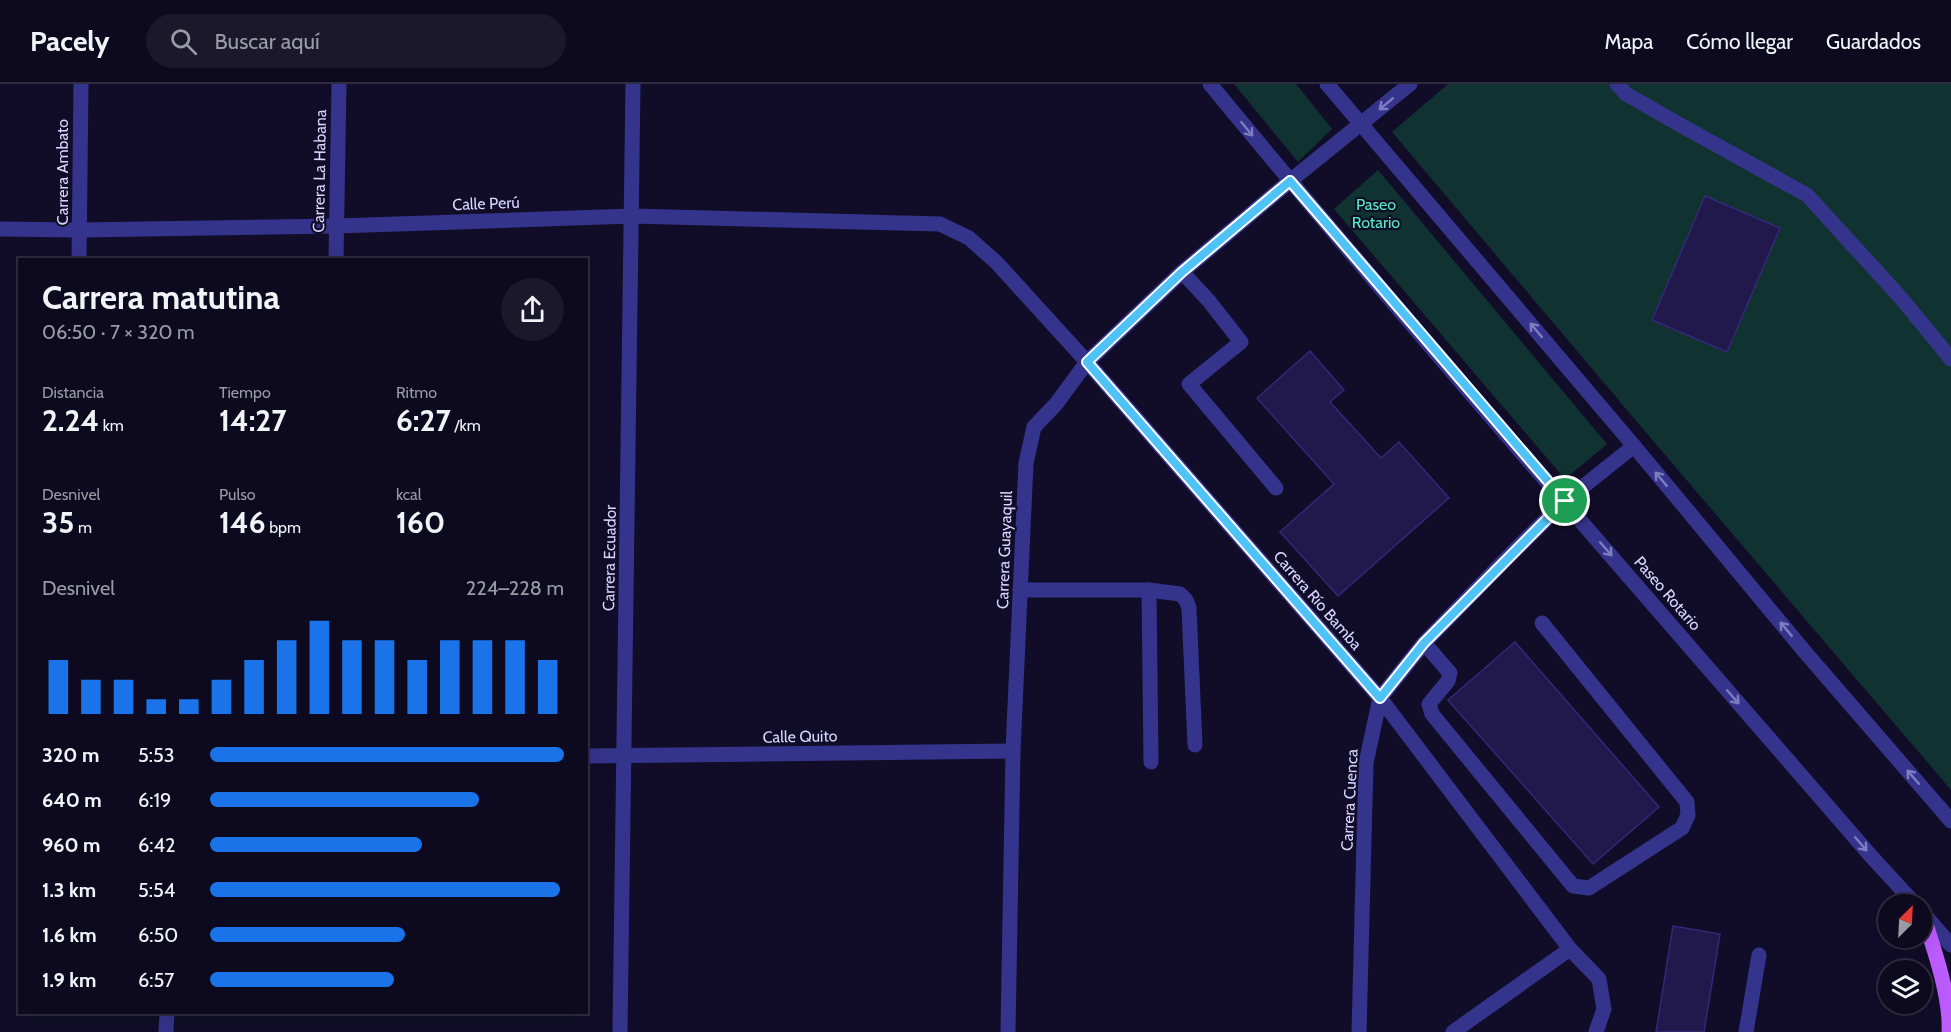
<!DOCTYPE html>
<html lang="es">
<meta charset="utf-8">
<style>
:root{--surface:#0d0a1f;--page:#1b182c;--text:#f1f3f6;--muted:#9a9aa4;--line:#2d2b3d;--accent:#1a73e8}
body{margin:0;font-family:Cabin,sans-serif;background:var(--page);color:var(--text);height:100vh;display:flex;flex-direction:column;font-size:22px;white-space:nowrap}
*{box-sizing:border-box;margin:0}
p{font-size:20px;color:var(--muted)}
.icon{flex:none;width:33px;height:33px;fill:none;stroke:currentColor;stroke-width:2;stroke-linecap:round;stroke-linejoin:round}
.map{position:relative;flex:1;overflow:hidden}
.panel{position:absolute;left:18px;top:174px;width:570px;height:756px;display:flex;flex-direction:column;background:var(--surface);border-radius:0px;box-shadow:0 6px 24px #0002,0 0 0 2px var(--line)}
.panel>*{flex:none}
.needle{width:39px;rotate:24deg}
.controls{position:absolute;left:1878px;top:810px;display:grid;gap:12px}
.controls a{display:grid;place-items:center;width:54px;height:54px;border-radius:50%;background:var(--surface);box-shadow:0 6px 24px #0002,0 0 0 2px var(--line);font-size:30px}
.pin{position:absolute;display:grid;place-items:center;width:51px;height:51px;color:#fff;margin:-26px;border:3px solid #fff;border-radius:50%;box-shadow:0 2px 6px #0007}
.round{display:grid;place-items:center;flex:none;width:63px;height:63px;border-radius:32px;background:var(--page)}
.head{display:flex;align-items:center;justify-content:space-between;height:102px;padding:0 24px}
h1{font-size:33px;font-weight:800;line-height:45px}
.figures{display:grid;grid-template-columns:repeat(3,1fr);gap:9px;height:102px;padding:6px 24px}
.figures div{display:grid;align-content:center}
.figures b{font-size:30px;font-weight:800}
.figures small{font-size:16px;font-weight:400}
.figures p{font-size:16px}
.chart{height:168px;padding:12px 24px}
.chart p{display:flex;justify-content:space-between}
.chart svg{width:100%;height:108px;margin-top:6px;stroke:var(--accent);stroke-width:6}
ul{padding:0 24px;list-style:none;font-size:20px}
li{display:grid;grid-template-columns:96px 72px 1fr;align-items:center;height:45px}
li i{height:15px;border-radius:8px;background:var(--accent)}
header{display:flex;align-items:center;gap:36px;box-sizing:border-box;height:84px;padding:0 30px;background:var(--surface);border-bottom:2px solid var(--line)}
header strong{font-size:28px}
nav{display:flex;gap:33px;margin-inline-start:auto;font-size:21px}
.search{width:420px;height:54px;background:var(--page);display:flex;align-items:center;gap:15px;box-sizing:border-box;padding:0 21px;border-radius:33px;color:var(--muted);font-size:22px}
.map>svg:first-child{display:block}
.green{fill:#103331}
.building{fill:#21184b;stroke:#352879;stroke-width:1.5}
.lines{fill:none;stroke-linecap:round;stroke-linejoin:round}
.minor{stroke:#35348c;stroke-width:15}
.major{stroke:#bd5cff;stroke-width:15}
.oneway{stroke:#7e7cc0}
.route-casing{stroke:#fff;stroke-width:12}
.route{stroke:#4fc3f7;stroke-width:8}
.labels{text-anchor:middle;stroke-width:4.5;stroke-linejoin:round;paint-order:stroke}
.street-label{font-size:16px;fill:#d8d5ff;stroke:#110d29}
.park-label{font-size:16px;fill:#55ebc1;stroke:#110d29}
</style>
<header>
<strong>Pacely</strong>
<div class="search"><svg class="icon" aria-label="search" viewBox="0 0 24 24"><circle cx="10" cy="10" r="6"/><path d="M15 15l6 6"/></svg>Buscar aquí</div>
<nav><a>Mapa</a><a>Cómo llegar</a><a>Guardados</a></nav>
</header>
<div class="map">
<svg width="1951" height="948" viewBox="0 0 1951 948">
<rect width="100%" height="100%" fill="#110d29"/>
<g class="green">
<path d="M1234,0H1296L1332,45L1298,78Z"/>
<path d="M1448,0H1951V706L1649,352L1392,48Z"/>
<path d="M1378,86L1607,360L1565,395L1334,125Z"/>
</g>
<g class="building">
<path d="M1705,112L1780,144L1727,268L1652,236Z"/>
<path d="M1310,267L1344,306L1330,318L1381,374L1399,358L1449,414L1338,512L1280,448L1334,400L1257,314Z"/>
<path d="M1515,558L1659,723L1593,780L1448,616Z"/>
<path d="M1673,842L1720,850L1704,948H1656Z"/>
</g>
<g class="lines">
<g class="minor">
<path d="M1210,0C1425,261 1649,515 1870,771L1915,820"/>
<path d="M1327,0L1634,362L1805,568L1951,737"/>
<path d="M1617,0L1626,10L1675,38L1807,111L1901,214L1951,275"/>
<path d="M0,145L80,146L337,142L632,132L940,140L969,154L997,179L1087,278L1380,614L1570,865L1599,895L1604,925L1596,948"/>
<path d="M79,176L81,0"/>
<path d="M336,176L339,0"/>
<path d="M1182,188L1209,217L1241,258L1189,300L1276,404"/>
<path d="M1020,506H1149L1180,510L1186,516L1189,524L1195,661"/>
<path d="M1149,506L1151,678"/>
<path d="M1424,559L1450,589L1448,597L1429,620L1432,630L1573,802L1589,804L1682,744L1688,731L1687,718L1542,539"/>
<path d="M586,672L1013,667"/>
<path d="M1922,828L1951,861"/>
<path d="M166,948L167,928"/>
<path d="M620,948L633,0"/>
<path d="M1008,948L1013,667L1026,379L1034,343L1056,320L1087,278L1182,188L1290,97L1410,0"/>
<path d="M1359,948L1366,679L1380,614L1424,559L1515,466L1565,417L1634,362"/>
<path d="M1453,948L1570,865"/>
<path d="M1746,948L1759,871"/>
</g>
<path class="major" d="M1922,828C1933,862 1951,913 1949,948"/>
</g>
<defs><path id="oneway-shaft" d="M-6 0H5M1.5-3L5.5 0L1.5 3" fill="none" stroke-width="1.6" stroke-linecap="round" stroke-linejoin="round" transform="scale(1.5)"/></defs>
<g class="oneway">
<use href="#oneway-shaft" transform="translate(1386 20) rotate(140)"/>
<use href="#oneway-shaft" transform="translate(1247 45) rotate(51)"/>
<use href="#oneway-shaft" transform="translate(1536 246) rotate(-130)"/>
<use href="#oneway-shaft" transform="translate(1661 395) rotate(-130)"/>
<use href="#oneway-shaft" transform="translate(1606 465) rotate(49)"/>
<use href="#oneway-shaft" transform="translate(1786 545) rotate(-130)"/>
<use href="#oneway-shaft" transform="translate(1733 613) rotate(49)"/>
<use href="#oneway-shaft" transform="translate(1913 693) rotate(-131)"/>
<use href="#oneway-shaft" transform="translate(1861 760) rotate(49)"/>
</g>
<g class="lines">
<g class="route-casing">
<path id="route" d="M1290,97L1565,417L1424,559L1380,614L1087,278L1182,188Z"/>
</g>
<use href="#route" class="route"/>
</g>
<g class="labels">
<g class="street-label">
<text transform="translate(319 87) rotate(-89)" y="6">Carrera La Habana</text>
<text transform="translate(62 88) rotate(-90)" y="6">Carrera Ambato</text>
<text transform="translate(486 119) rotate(-2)" y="6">Calle Perú</text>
<text transform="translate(1004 466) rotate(-88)" y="6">Carrera Guayaquil</text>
<text transform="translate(609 474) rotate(-89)" y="6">Carrera Ecuador</text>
<text transform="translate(1668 509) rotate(49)" y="6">Paseo Rotario</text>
<text transform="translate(1318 516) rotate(49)" y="6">Carrera Río Bamba</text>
<text transform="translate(800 652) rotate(-1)" y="6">Calle Quito</text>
<text transform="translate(1349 716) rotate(-87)" y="6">Carrera Cuenca</text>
</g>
<g class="park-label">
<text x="1376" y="126">Paseo<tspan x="1376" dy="18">Rotario</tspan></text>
</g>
</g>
</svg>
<div class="controls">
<a><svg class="needle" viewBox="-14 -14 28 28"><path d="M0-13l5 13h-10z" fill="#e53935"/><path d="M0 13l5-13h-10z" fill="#9a9aa4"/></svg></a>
<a><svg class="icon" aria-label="layers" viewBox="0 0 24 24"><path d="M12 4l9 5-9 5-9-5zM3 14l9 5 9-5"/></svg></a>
</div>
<div class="pin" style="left:1565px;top:417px;background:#1e9e55"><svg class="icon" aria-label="arrive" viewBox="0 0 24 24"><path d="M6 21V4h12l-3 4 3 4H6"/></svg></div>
<section class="panel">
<div class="head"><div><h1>Carrera matutina</h1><p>06:50 · 7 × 320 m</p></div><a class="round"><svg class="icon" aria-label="share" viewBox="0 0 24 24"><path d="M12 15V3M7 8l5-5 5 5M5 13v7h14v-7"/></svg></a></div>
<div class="figures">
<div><p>Distancia</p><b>2.24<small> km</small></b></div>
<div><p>Tiempo</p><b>14:27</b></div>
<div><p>Ritmo</p><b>6:27<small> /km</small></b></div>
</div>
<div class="figures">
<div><p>Desnivel</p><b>35<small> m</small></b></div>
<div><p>Pulso</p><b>146<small> bpm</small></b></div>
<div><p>kcal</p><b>160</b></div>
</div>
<div class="chart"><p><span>Desnivel</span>224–228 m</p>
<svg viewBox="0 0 160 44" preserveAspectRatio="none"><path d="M5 44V22M15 44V30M25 44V30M35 44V38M45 44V38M55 44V30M65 44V22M75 44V14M85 44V6M95 44V14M105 44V14M115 44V22M125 44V14M135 44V14M145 44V14M155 44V22"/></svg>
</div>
<ul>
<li><b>320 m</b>5:53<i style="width:100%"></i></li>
<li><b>640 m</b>6:19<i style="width:76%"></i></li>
<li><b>960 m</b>6:42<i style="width:60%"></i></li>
<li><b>1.3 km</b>5:54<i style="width:99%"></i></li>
<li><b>1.6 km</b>6:50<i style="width:55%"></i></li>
<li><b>1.9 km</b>6:57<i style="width:52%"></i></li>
</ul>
</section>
</div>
